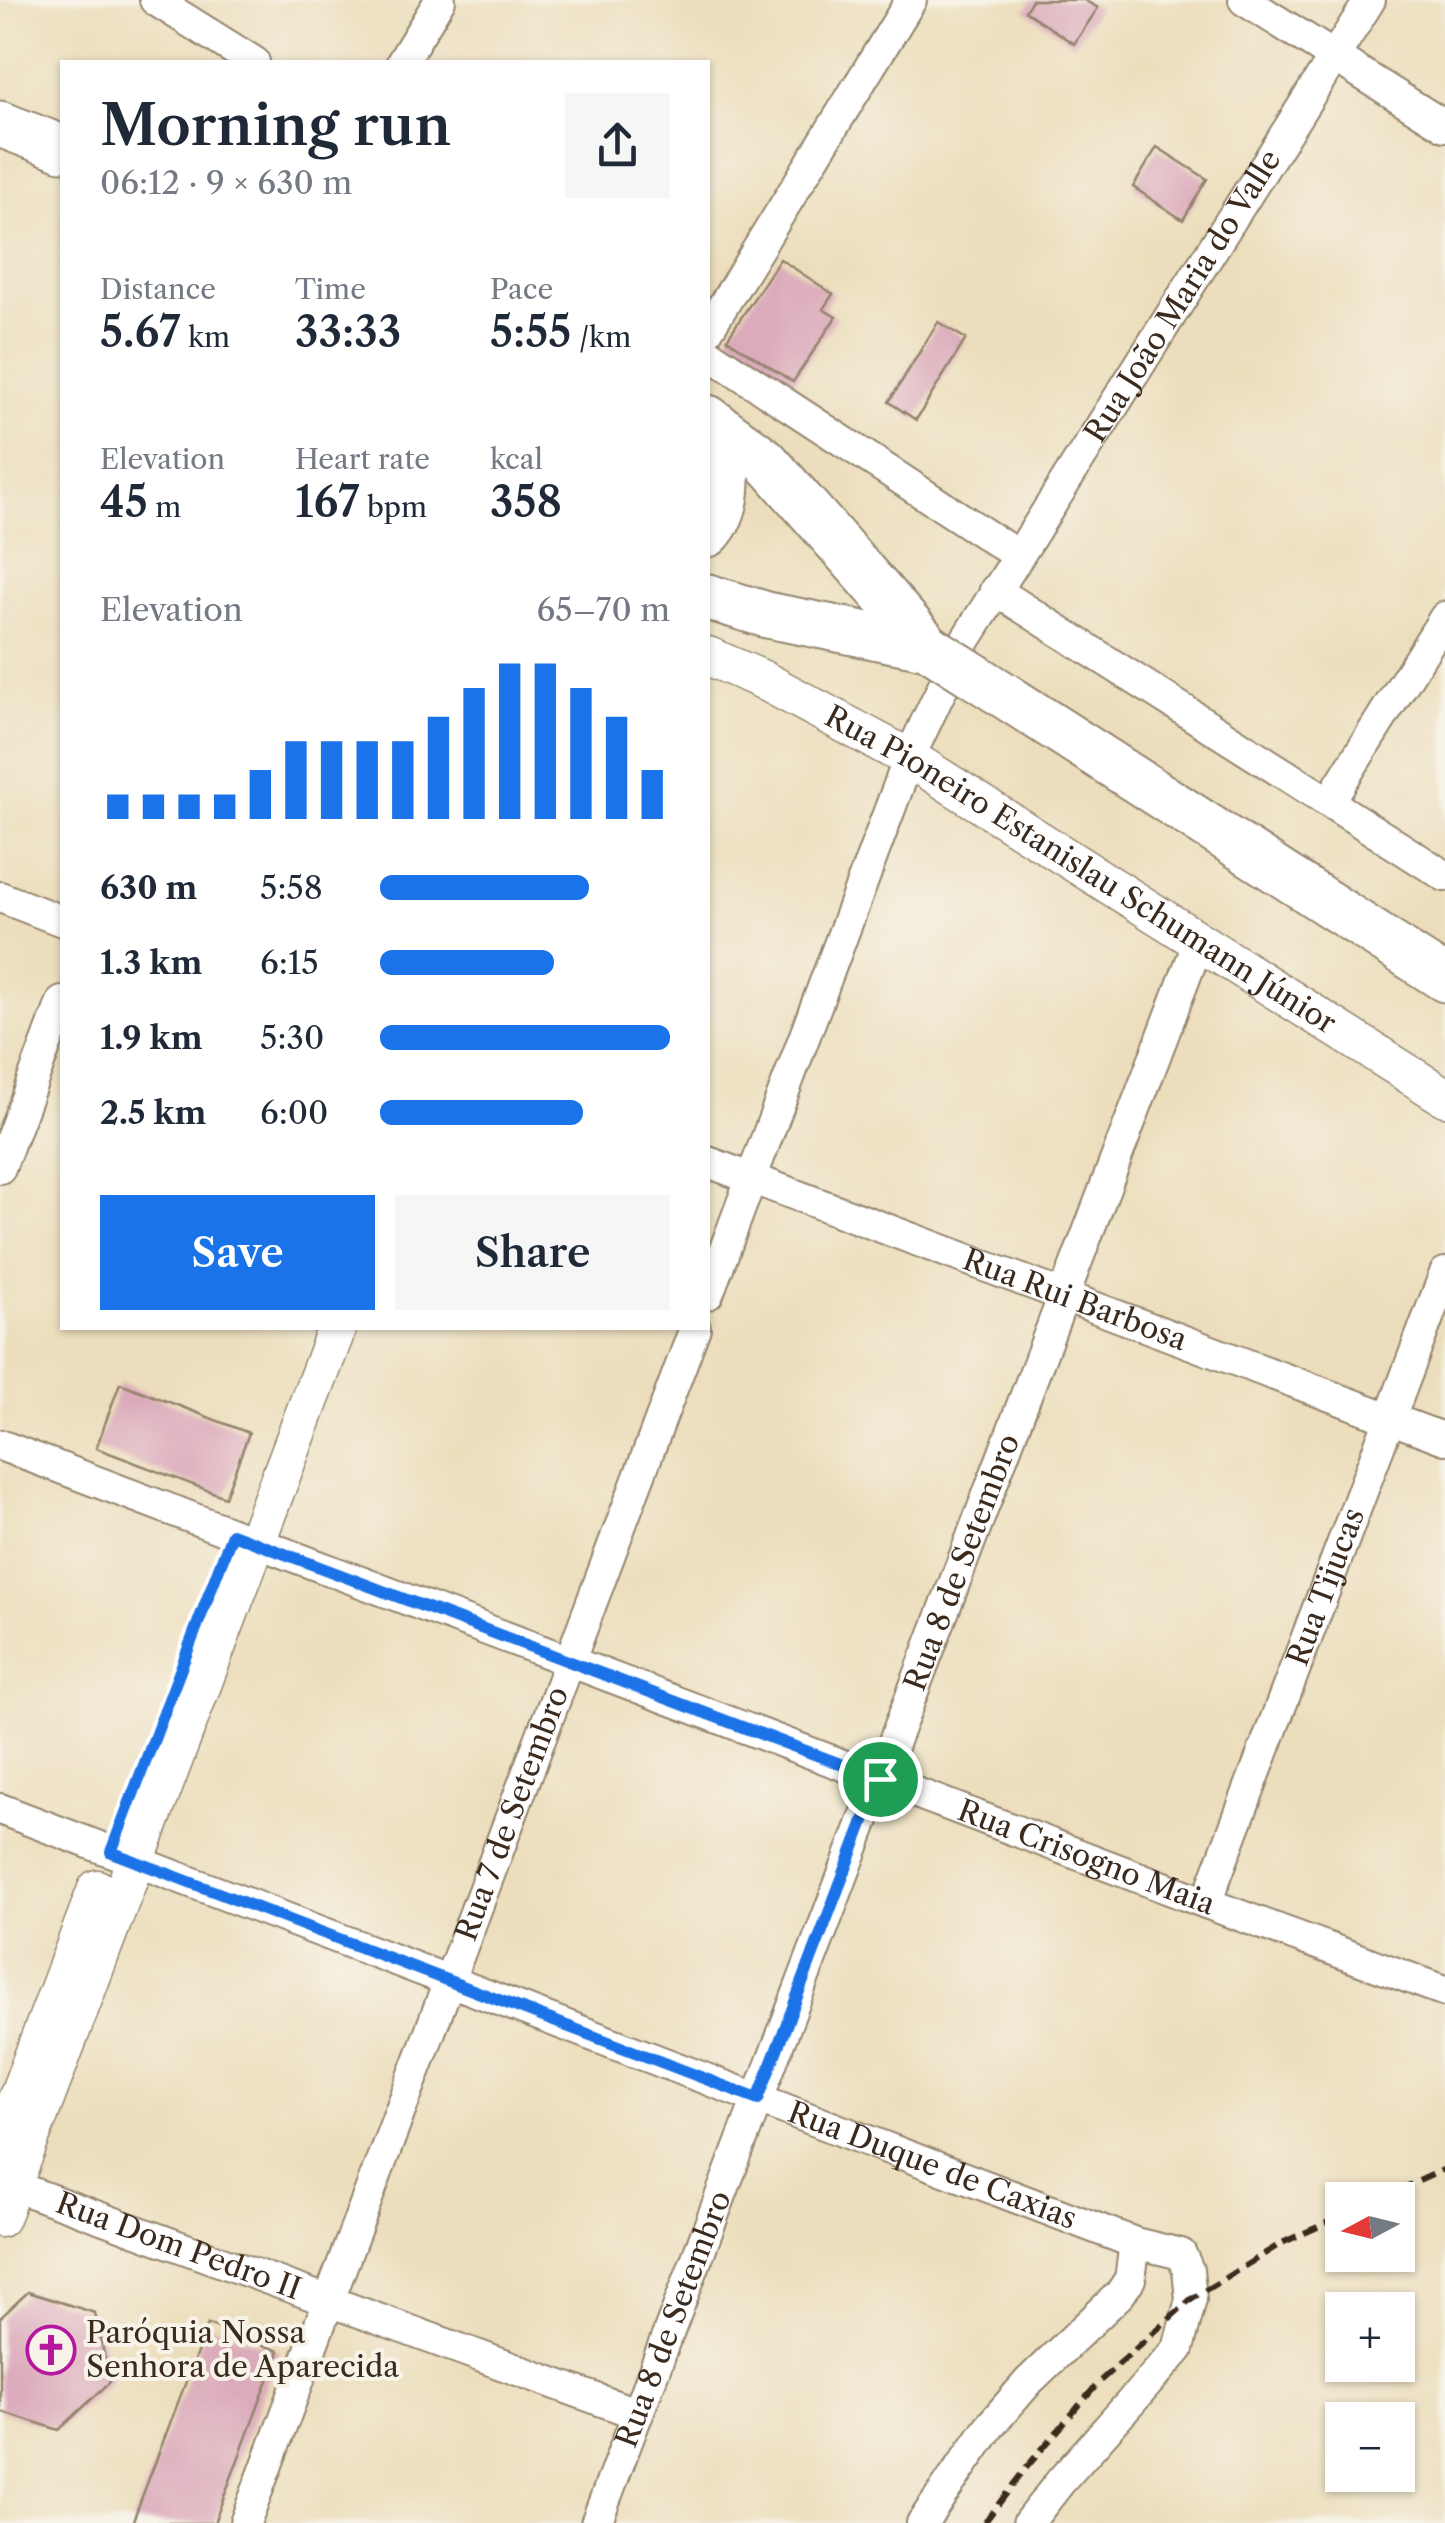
<!DOCTYPE html>
<meta charset="utf-8">
<style>
:root{--surface:#fff;--page:#f6f6f7;--text:#1f2937;--muted:#747a83;--accent:#1a73e8}
body{margin:0;font-family:"Libre Caslon Text",serif;background:var(--page);color:var(--text);height:100vh;display:flex;flex-direction:column;font-size:38px;white-space:nowrap}
*{box-sizing:border-box;margin:0}
p{font-size:32px;color:var(--muted)}
.icon{flex:none;width:55px;height:55px;fill:none;stroke:currentColor;stroke-width:2;stroke-linecap:round;stroke-linejoin:round}
.map{position:relative;flex:1;overflow:hidden}
.drawer{position:absolute;left:60px;top:60px;width:650px;height:1270px;display:flex;flex-direction:column;background:var(--surface);border-radius:0px;box-shadow:0 2px 8px #0004}
.drawer>*{flex:none}
.needle{width:65px;rotate:263deg}
.buttons{position:absolute;left:1325px;top:2182px;display:grid;gap:20px}
.buttons a{display:grid;place-items:center;width:90px;height:90px;border-radius:0px;background:var(--surface);box-shadow:0 2px 8px #0004;font-size:50px}
.pin{position:absolute;display:grid;place-items:center;width:85px;height:85px;color:#fff;margin:-42px;border:5px solid #fff;border-radius:50%;box-shadow:0 2px 10px #0007}
.round{display:grid;place-items:center;flex:none;width:105px;height:105px;border-radius:0px;background:var(--page)}
.overview{display:flex;align-items:center;justify-content:space-between;height:170px;padding:0 40px}
h1{font-size:55px;font-weight:600;line-height:75px}
.figures{display:grid;grid-template-columns:repeat(3,1fr);gap:15px;height:170px;padding:10px 40px}
.figures div{display:grid;align-content:center}
.figures b{font-size:42px;font-weight:600}
.figures small{font-size:28px;font-weight:400}
.figures p{font-size:28px}
.chart{height:280px;padding:20px 40px}
.chart p{display:flex;justify-content:space-between}
.chart svg{width:100%;height:180px;margin-top:10px;stroke:var(--accent);stroke-width:6}
.primary-button{display:flex;gap:20px;margin-top:auto;padding:20px 40px}
.primary-button a{flex:1;height:115px;border-radius:0px;background:var(--accent);color:#fff;font-size:40px;font-weight:600;line-height:115px;text-align:center}
.primary-button a+a{background:var(--page);color:var(--text)}
ul{padding:0 40px;list-style:none;font-size:32px}
li{display:grid;grid-template-columns:160px 120px 1fr;align-items:center;height:75px}
li i{height:25px;border-radius:12px;background:var(--accent)}
.map>svg:first-child{display:block}
.building{fill:#dcabbb}
.lines{fill:none;stroke-linecap:round;stroke-linejoin:round}
.minor-casing{stroke:#94846d;stroke-width:34}
.major-casing{stroke:#94846d;stroke-width:41}
.highway-casing{stroke:#94846d;stroke-width:49}
.minor{stroke:#fff;stroke-width:30}
.major{stroke:#fff;stroke-width:38}
.highway{stroke:#fff;stroke-width:45}
.rail{stroke:#3b2a1e;stroke-width:6;stroke-dasharray:15 8;stroke-linecap:butt}
.highway-bridge-casing{stroke:#94846d;stroke-width:49;stroke-linecap:butt}
.highway-bridge{stroke:#fff;stroke-width:45}
.route-casing{stroke:#fff;stroke-width:20}
.route{stroke:#1a73e8;stroke-width:12}
.labels{text-anchor:middle;stroke-width:8;stroke-linejoin:round;paint-order:stroke}
.street-label{font-size:30px;fill:#3b2a1e;stroke:#f7f3e8}
.poi-label{font-size:30px;fill:#3b2a1e;stroke:#f7f3e8;text-anchor:start}
</style>
<div class="map">
<svg width="1445" height="2523" viewBox="0 0 1445 2523">
<rect width="100%" height="100%" fill="#f7f3e8"/>
<filter id="ink" filterUnits="userSpaceOnUse"><feTurbulence type="fractalNoise" baseFrequency=".01" numOctaves="2"/><feDisplacementMap in="SourceGraphic" scale="20" xChannelSelector="R" yChannelSelector="G"/><feConvolveMatrix kernelMatrix="1 2 1 2 8 2 1 2 1" color-interpolation-filters="sRGB"/></filter>
<filter id="wash" filterUnits="userSpaceOnUse"><feTurbulence type="fractalNoise" baseFrequency=".0048" numOctaves="4" result="noise"/><feDisplacementMap in="SourceGraphic" scale="40" xChannelSelector="R" yChannelSelector="G"/><feGaussianBlur stdDeviation="2.25" result="paint"/><feColorMatrix in="noise" values="0 0 0 0 0 0 0 0 0 0 0 0 0 0 0 0 0 1.4 0 .05"/><feComposite in="paint" operator="in"/></filter>
<g filter="url(#wash)">
<rect width="100%" height="100%" fill="#ecdebc"/>
<g id="blocks">
<g class="building">
<path d="M1032,0H1084L1098,8L1074,44L1025,11Z"/>
<path d="M1157,147L1207,179L1183,220L1133,187Z"/>
<path d="M780,259L833,294L823,309L836,317L793,382L727,339Z"/>
<path d="M938,322L966,339L916,420L889,402Z"/>
<path d="M120,1383L249,1433L225,1497L96,1448Z"/>
<path d="M28,2292L95,2313L110,2382L59,2430L0,2411V2318Z"/>
<path d="M208,2324L279,2351L214,2523H132Z"/>
</g>
</g>
</g>
<g filter="url(#ink)">
<use href="#blocks" fill-opacity="0" stroke="#94846d" stroke-width="2.5"/>
<g class="lines">
<g class="minor-casing">
<g id="minor">
<path d="M155,0L254,62"/>
<path d="M1244,0L1445,126"/>
<path d="M402,62L440,0"/>
<path d="M708,330L911,0"/>
<path d="M708,353L1017,555"/>
<path d="M995,590L1445,876"/>
<path d="M1329,802L1445,617"/>
<path d="M0,897L62,921"/>
<path id="s1" d="M708,1162L1445,1439"/>
<path d="M0,1168L62,1002"/>
<path id="s2" d="M708,1294L909,758L963,644L1370,0"/>
<path id="s3" d="M0,1445L1206,1903L1445,1991"/>
<path id="s4" d="M0,1809L1135,2243L1181,2254L1188,2270L1191,2299L1178,2349L1060,2482L1028,2523"/>
<path id="s5" d="M1206,1903L1445,1273"/>
<path id="s6" d="M0,2181L638,2414"/>
<path id="s7" d="M245,2523L695,1328"/>
<path id="s8" d="M596,2523L1199,941"/>
<path d="M922,2523L989,2427L1029,2381L1120,2294L1130,2279L1135,2243"/>
</g>
</g>
<g class="major-casing">
<g id="major">
<path id="s9" d="M708,656L761,679L909,758L1445,1097"/>
<path d="M0,2144L97,1889"/>
<path d="M0,2218L337,1328"/>
</g>
</g>
<g class="highway-casing">
<g id="highway">
<path d="M0,124L62,148"/>
<path d="M708,418L765,460L929,647"/>
<path d="M708,534C735,505 728,463 719,428"/>
<path d="M708,597L767,615L929,647"/>
<path d="M976,677L1445,979"/>
</g>
</g>
<use href="#minor" class="minor"/>
<use href="#major" class="major"/>
<use href="#highway" class="highway"/>
<g class="rail">
<path d="M1377,2200L1445,2169"/>
<path d="M984,2523L1026,2468L1100,2381L1191,2299L1282,2243L1342,2216"/>
</g>
<g class="highway-bridge-casing">
<path id="highway-bridge" d="M929,647L976,677"/>
</g>
<use href="#highway-bridge" class="highway-bridge"/>
</g>
</g>
<g class="lines" filter="url(#ink)">
<g class="route-casing">
<path id="route" d="M232,1534L880,1779L758,2099L111,1852Z"/>
</g>
<use href="#route" class="route"/>
</g>
<defs>
<g id="church-ring" transform="scale(2.5)"><circle r="9.5" fill="#f7f3e8" stroke="#b5179e" stroke-width="1.5"/><path d="M-1.2-6h2.4v3.5h3.3v2.4h-3.3V6h-2.4V-.1h-3.3v-2.4h3.3Z" fill="#b5179e"/></g>
</defs>
<g fill-rule="evenodd">
<use href="#church-ring" x="51" y="2350"/>
</g>
<g class="labels">
<g class="street-label">
<text dy="10" stroke="none"><textPath href="#s2" startOffset="1110">Rua João Maria do Valle</textPath></text>
<text dy="10" stroke="none"><textPath href="#s9" startOffset="430">Rua Pioneiro Estanislau Schumann Júnior</textPath></text>
<text dy="10" stroke="none"><textPath href="#s1" startOffset="392">Rua Rui Barbosa</textPath></text>
<text dy="10" stroke="none"><textPath href="#s8" startOffset="1028">Rua 8 de Setembro</textPath></text>
<text dy="10" stroke="none"><textPath href="#s5" startOffset="338">Rua Tijucas</textPath></text>
<text dy="10" stroke="none"><textPath href="#s7" startOffset="758">Rua 7 de Setembro</textPath></text>
<text dy="10" stroke="none"><textPath href="#s3" startOffset="1162">Rua Crisogno Maia</textPath></text>
<text dy="10" stroke="none"><textPath href="#s4" startOffset="998">Rua Duque de Caxias</textPath></text>
<text dy="10" stroke="none"><textPath href="#s6" startOffset="190">Rua Dom Pedro II</textPath></text>
<text dy="10" stroke="none"><textPath href="#s8" startOffset="218">Rua 8 de Setembro</textPath></text>
</g>
<g class="poi-label">
<text x="86" y="2343">Paróquia Nossa<tspan x="86" dy="34">Senhora de Aparecida</tspan></text>
</g>
</g>
</svg>
<div class="buttons">
<a><svg class="needle" viewBox="-14 -14 28 28"><path d="M0-13l5 13h-10z" fill="#e53935"/><path d="M0 13l5-13h-10z" fill="#747a83"/></svg></a>
<a>+</a>
<a>−</a>
</div>
<div class="pin" style="left:880px;top:1779px;background:#1e9e55"><svg class="icon" aria-label="arrive" viewBox="0 0 24 24"><path d="M6 21V4h12l-3 4 3 4H6"/></svg></div>
<section class="drawer">
<div class="overview"><div><h1>Morning run</h1><p>06:12 · 9 × 630 m</p></div><a class="round"><svg class="icon" aria-label="share" viewBox="0 0 24 24"><path d="M12 15V3M7 8l5-5 5 5M5 13v7h14v-7"/></svg></a></div>
<div class="figures">
<div><p>Distance</p><b>5.67<small> km</small></b></div>
<div><p>Time</p><b>33:33</b></div>
<div><p>Pace</p><b>5:55<small> /km</small></b></div>
</div>
<div class="figures">
<div><p>Elevation</p><b>45<small> m</small></b></div>
<div><p>Heart rate</p><b>167<small> bpm</small></b></div>
<div><p>kcal</p><b>358</b></div>
</div>
<div class="chart"><p><span>Elevation</span>65–70 m</p>
<svg viewBox="0 0 160 44" preserveAspectRatio="none"><path d="M5 44V38M15 44V38M25 44V38M35 44V38M45 44V32M55 44V25M65 44V25M75 44V25M85 44V25M95 44V19M105 44V12M115 44V6M125 44V6M135 44V12M145 44V19M155 44V32"/></svg>
</div>
<ul>
<li><b>630 m</b>5:58<i style="width:72%"></i></li>
<li><b>1.3 km</b>6:15<i style="width:60%"></i></li>
<li><b>1.9 km</b>5:30<i style="width:100%"></i></li>
<li><b>2.5 km</b>6:00<i style="width:70%"></i></li>
</ul>
<div class="primary-button"><a>Save</a><a>Share</a></div>
</section>
</div>
